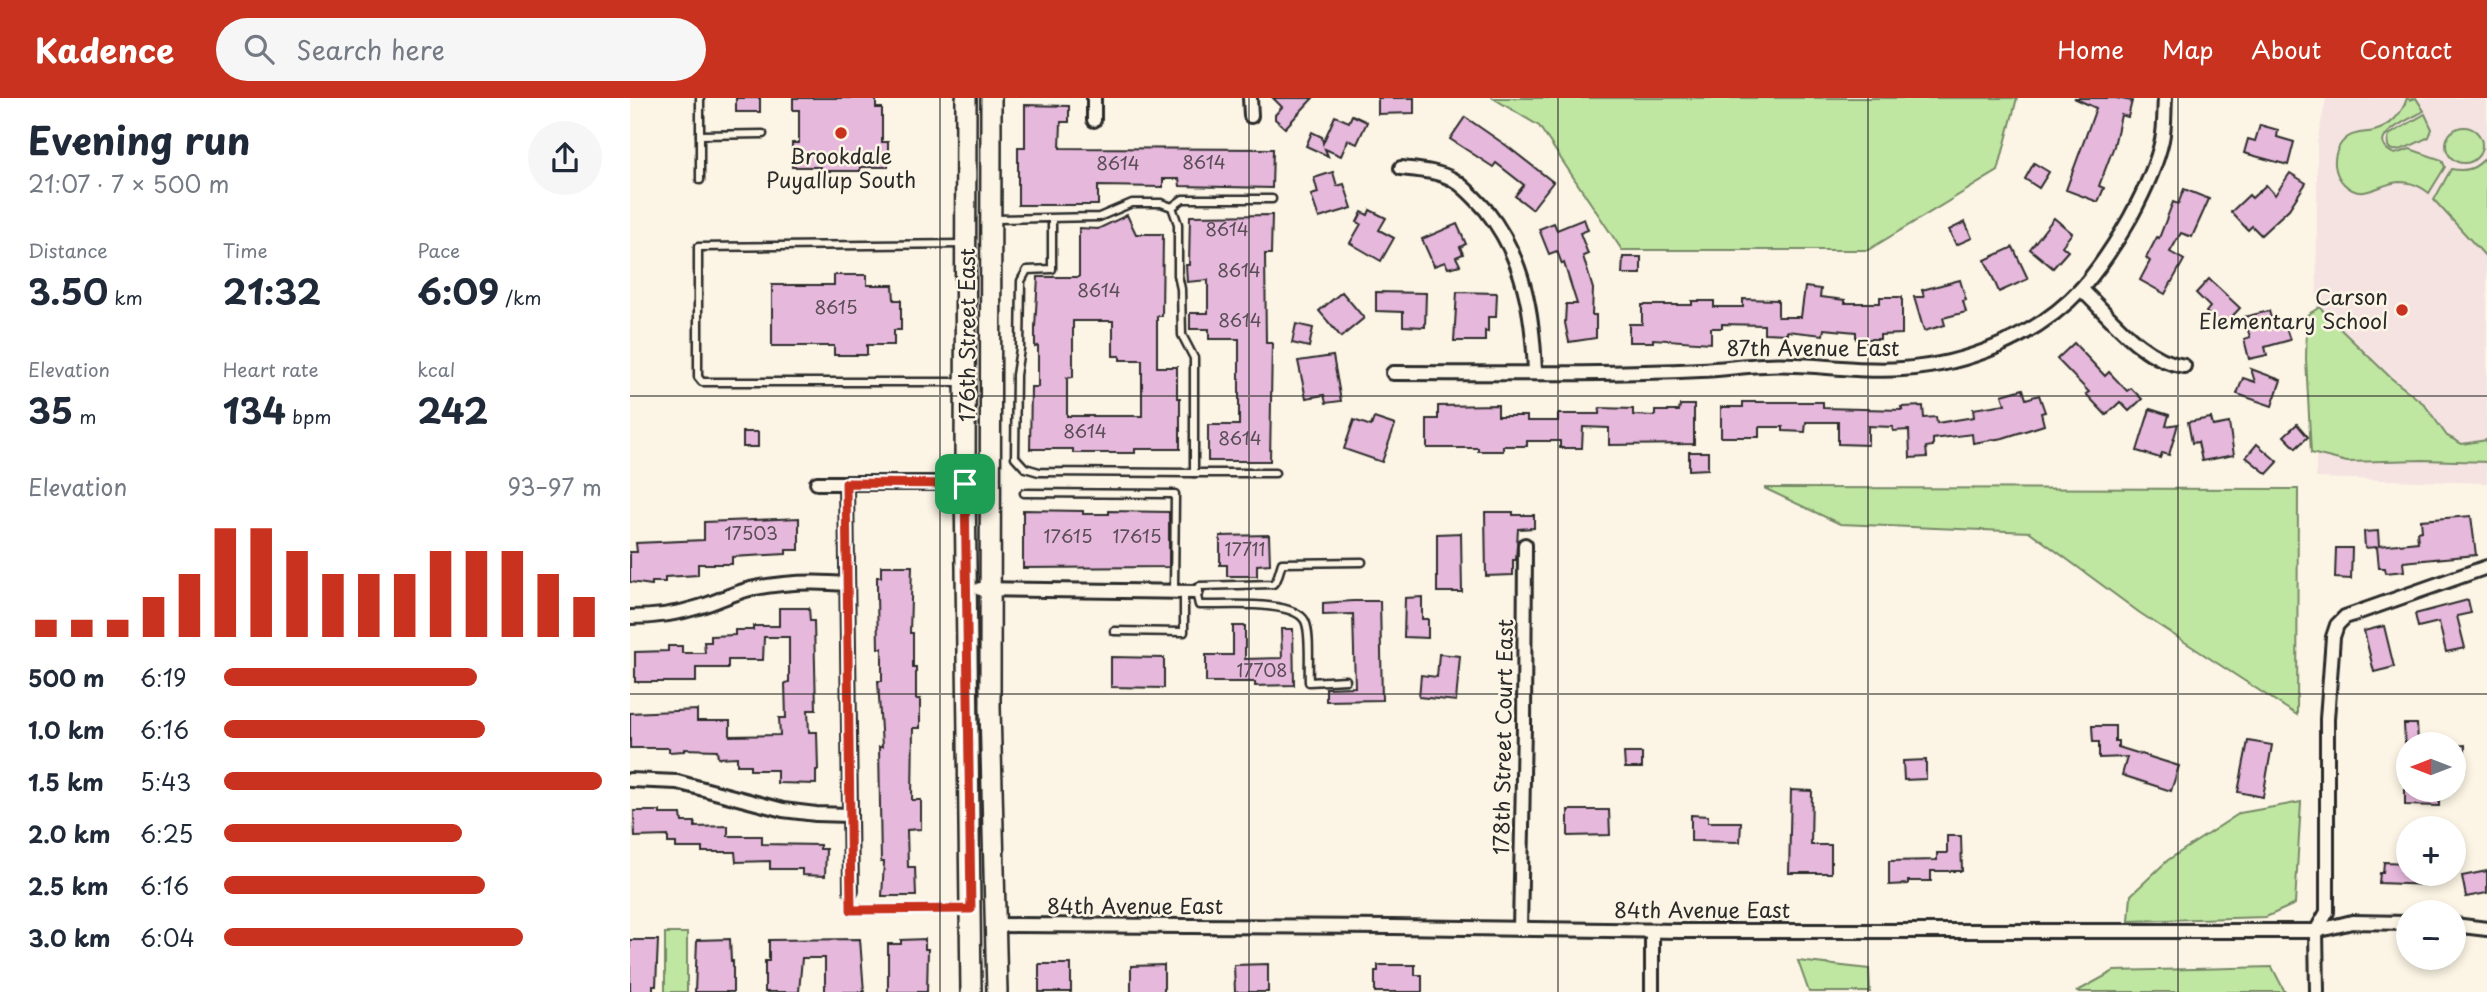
<!DOCTYPE html>
<meta charset="utf-8">
<style>
:root{--surface:#fff;--page:#f6f6f7;--text:#1f2937;--muted:#747a83;--accent:#c8321e}
body{margin:0;font-family:"Playpen Sans",sans-serif;background:var(--page);color:var(--text);height:100vh;display:flex;flex-direction:column;font-size:26px;white-space:nowrap}
*{box-sizing:border-box;margin:0}
p{font-size:23px;color:var(--muted)}
.icon{flex:none;width:38px;height:38px;fill:none;stroke:currentColor;stroke-width:2;stroke-linecap:round;stroke-linejoin:round}
.map{position:relative;flex:1;overflow:hidden}
.drawer{display:flex;flex-direction:column;background:var(--surface);width:630px}
.drawer>*{flex:none}
.needle{width:46px;rotate:270deg}
.tools{position:absolute;left:1766px;top:634px;display:grid;gap:14px}
.tools a{display:grid;place-items:center;width:70px;height:70px;border-radius:50%;background:var(--surface);box-shadow:0 4px 10px #0003;font-size:35px}
.pin{position:absolute;display:grid;place-items:center;width:60px;height:60px;color:#fff;margin:-30px;border-radius:14px;box-shadow:0 4px 10px #0006}
.round{display:grid;place-items:center;flex:none;width:74px;height:74px;border-radius:37px;background:var(--page)}
.summary{display:flex;align-items:center;justify-content:space-between;height:119px;padding:0 28px}
h1{font-size:38px;font-weight:700;line-height:52px}
.figures{display:grid;grid-template-columns:repeat(3,1fr);gap:10px;height:119px;padding:7px 28px}
.figures div{display:grid;align-content:center}
.figures b{font-size:35px;font-weight:700}
.figures small{font-size:19px;font-weight:400}
.figures p{font-size:19px}
.chart{height:196px;padding:14px 28px}
.chart p{display:flex;justify-content:space-between}
.chart svg{width:100%;height:126px;margin-top:7px;stroke:var(--accent);stroke-width:6}
ul{padding:0 28px;list-style:none;font-size:23px}
li{display:grid;grid-template-columns:112px 84px 1fr;align-items:center;height:52px}
li i{height:18px;border-radius:9px;background:var(--accent)}
header{display:flex;align-items:center;gap:42px;box-sizing:border-box;height:98px;padding:0 35px;background:var(--accent);color:#fff}
header strong{font-size:33px}
nav{display:flex;gap:38px;margin-inline-start:auto;font-size:24px}
.search{width:490px;height:63px;background:var(--page);display:flex;align-items:center;gap:18px;box-sizing:border-box;padding:0 24px;border-radius:38px;color:var(--muted);font-size:26px}
main{display:flex;flex:1;min-height:0}
.map>svg:first-child{display:block}
.built{fill:#f5e3e2}
.green{fill:#c0e7a2;stroke:#768966;stroke-width:2}
.building{fill:#e6b8dc;stroke:#2b2b2b;stroke-width:2;fill-rule:evenodd}
.lines{fill:none;stroke-linecap:round;stroke-linejoin:round}
.lane-casing{stroke:#2b2b2b;stroke-width:11}
.street-casing{stroke:#2b2b2b;stroke-width:18}
.primary-casing{stroke:#2b2b2b;stroke-width:24}
.lane{stroke:#fcf5e5;stroke-width:6}
.street{stroke:#fcf5e5;stroke-width:12}
.primary{stroke:#fcf5e5;stroke-width:19}
.route-casing{stroke:#fff;stroke-width:14}
.route{stroke:#c8321e;stroke-width:9}
.grid{fill:none;stroke:#2b2b2b;stroke-width:2;stroke-opacity:0.55}
.poi-dot{fill:#c8321e;stroke:#fcf5e5;stroke-width:2.5}
.labels{text-anchor:middle;stroke-width:5;stroke-linejoin:round;paint-order:stroke}
.number-label{font-size:18px;fill:#5a4e57}
.poi-label{font-size:21px;fill:#2b2b2b;stroke:#fcf5e5}
.street-label{font-size:21px;fill:#2b2b2b;stroke:#fcf5e5}
</style>
<header>
<strong>Kadence</strong>
<div class="search"><svg class="icon" aria-label="search" viewBox="0 0 24 24"><circle cx="10" cy="10" r="6"/><path d="M15 15l6 6"/></svg>Search here</div>
<nav><a>Home</a><a>Map</a><a>About</a><a>Contact</a></nav>
</header>
<main>
<section class="drawer">
<div class="summary"><div><h1>Evening run</h1><p>21:07 · 7 × 500 m</p></div><a class="round"><svg class="icon" aria-label="share" viewBox="0 0 24 24"><path d="M12 15V3M7 8l5-5 5 5M5 13v7h14v-7"/></svg></a></div>
<div class="figures">
<div><p>Distance</p><b>3.50<small> km</small></b></div>
<div><p>Time</p><b>21:32</b></div>
<div><p>Pace</p><b>6:09<small> /km</small></b></div>
</div>
<div class="figures">
<div><p>Elevation</p><b>35<small> m</small></b></div>
<div><p>Heart rate</p><b>134<small> bpm</small></b></div>
<div><p>kcal</p><b>242</b></div>
</div>
<div class="chart"><p><span>Elevation</span>93–97 m</p>
<svg viewBox="0 0 160 44" preserveAspectRatio="none"><path d="M5 44V38M15 44V38M25 44V38M35 44V30M45 44V22M55 44V6M65 44V6M75 44V14M85 44V22M95 44V22M105 44V22M115 44V14M125 44V14M135 44V14M145 44V22M155 44V30"/></svg>
</div>
<ul>
<li><b>500 m</b>6:19<i style="width:67%"></i></li>
<li><b>1.0 km</b>6:16<i style="width:69%"></i></li>
<li><b>1.5 km</b>5:43<i style="width:100%"></i></li>
<li><b>2.0 km</b>6:25<i style="width:63%"></i></li>
<li><b>2.5 km</b>6:16<i style="width:69%"></i></li>
<li><b>3.0 km</b>6:04<i style="width:79%"></i></li>
</ul>
</section>
<div class="map">
<svg width="1857" height="894" viewBox="0 0 1857 894">
<rect width="100%" height="100%" fill="#fcf5e5"/>
<filter id="ink" filterUnits="userSpaceOnUse"><feTurbulence type="fractalNoise" baseFrequency=".0143" numOctaves="2"/><feDisplacementMap in="SourceGraphic" scale="14" xChannelSelector="R" yChannelSelector="G"/><feConvolveMatrix kernelMatrix="1 2 1 2 8 2 1 2 1" color-interpolation-filters="sRGB"/></filter>
<g filter="url(#ink)">
<path class="built" d="M1696,0H1857V385L1686,380L1687,44Z"/>
<g class="green">
<path d="M863,0H1387L1368,73L1238,152H992L909,28Z"/>
<path d="M1777,0L1780,2L1786,0L1794,13C1782,20 1730,41 1765,56L1780,51L1812,62L1815,69L1799,95C1790,88 1782,84 1769,84C1749,85 1733,105 1714,86C1709,81 1706,75 1705,67C1704,56 1709,45 1718,39C1726,34 1735,35 1744,33C1760,29 1772,16 1777,0Z"/>
<path d="M1795,16L1802,31L1799,39C1788,44 1750,67 1759,37Z"/>
<circle cx="1834" cy="47" r="18"/>
<path d="M1857,58V160L1804,102L1821,71C1837,74 1846,71 1857,58Z"/>
<path d="M1690,209L1702,223L1761,280L1794,306L1817,338L1832,346L1857,342V364L1793,362L1717,364L1681,355L1676,261L1677,217Z"/>
<path d="M1134,390L1668,391L1667,617L1510,515L1400,434L1210,426Z"/>
<path d="M1671,704L1665,806L1636,819L1499,823L1501,797L1538,762L1610,715Z"/>
<rect x="35" y="835" width="22" height="59"/>
<path d="M1168,863L1239,871L1240,894H1179Z"/>
<path d="M1642,869L1655,894H1446L1484,873Z"/>
</g>
<g class="building">
<rect x="106" y="0" width="24" height="14"/>
<path d="M163,0H246V10H252V44H258V69H230V73H190V69H162V45H169V12H163Z"/>
<path d="M643,0H683L655,30L645,21V17L652,9Z"/>
<path d="M748,0H784V15L748,16Z"/>
<path d="M1444,0H1486L1502,3L1498,19L1491,17L1484,48L1469,88L1474,90L1468,104L1436,92L1466,10Z"/>
<path d="M395,7L439,8V24H431L430,50L643,51L642,90L550,88L549,81H533V89L468,88V107H388V49H395Z"/>
<path d="M722,17L737,24L727,46L718,42L711,58L695,51L698,58L676,48L682,34L692,39L693,45L705,18L719,24Z"/>
<path d="M835,19L877,48L923,84L902,111L885,98L894,87L866,65L863,69L820,41Z"/>
<path d="M1630,27L1648,32L1647,39L1664,44L1658,67L1614,55L1618,41L1625,43Z"/>
<path d="M1404,65L1419,74L1409,90L1395,81Z"/>
<path d="M703,74L707,88L714,86L722,110L689,120L681,97L688,95L684,80Z"/>
<path d="M1660,75L1676,85L1659,111L1631,137L1622,128L1618,132L1601,114L1619,97L1622,100L1636,87L1645,97Z"/>
<path d="M1554,91L1579,101L1562,139L1551,135L1540,154L1554,162L1535,196L1510,182L1520,163L1516,160L1527,139L1529,140L1543,104L1548,106Z"/>
<path d="M740,112L756,120L749,132L764,140L751,163L720,145L731,126L727,124L732,114L738,117Z"/>
<path d="M497,117L506,136H533L532,218H527V269H547V300H550V351H505V355H443V351H400L401,289H408V248L405,249V229L408,179H449V130L468,131ZM443,223H483V258H490V262H512V318H437V280L443,279Z"/>
<path d="M642,117L641,156H635L636,245H642L640,363H578V327H609V241H579V231H560V215H578V182L557,184L556,167H559L560,118Z"/>
<path d="M1424,120L1442,135L1432,148L1438,153L1423,170L1400,151Z"/>
<path d="M954,121L958,132L950,135L958,156L953,158L963,191L962,217H966V240L939,244L935,225L936,206H947L934,165L932,166L927,153L919,156L909,131L924,125L927,132Z"/>
<path d="M1335,124L1342,140L1326,147L1319,132Z"/>
<path d="M827,126L836,146L830,149L833,156L826,159L830,167L818,170L815,164L804,168L792,141Z"/>
<path d="M1383,149L1398,181L1369,194L1355,162Z"/>
<path d="M993,159H1011V176H992Z"/>
<path d="M204,177H237V187H263L264,202H271V232H264V247H237V257H204V248H142V187H204Z"/>
<path d="M1579,181L1610,210L1592,229L1576,214L1580,209L1566,195Z"/>
<path d="M1330,182L1336,202L1333,203L1336,214L1313,220L1315,227L1294,233L1284,199H1294L1292,192Z"/>
<path d="M1175,189L1191,191L1190,199L1215,202V205H1250V199H1272V236L1250,237V241H1226V234L1194,231L1193,237L1157,233V236L1134,235V227L1092,226V230H1081V245L1023,241V244H999V226H1012V207H1062V203H1084V209H1113V201L1148,202V219H1171Z"/>
<path d="M712,194L734,220L711,239L689,213Z"/>
<path d="M746,194L796,195L795,229L773,228V214L746,213Z"/>
<path d="M827,194L867,195L866,219H858V234L855,233V243H824Z"/>
<path d="M1639,213L1644,230L1655,227L1660,242L1635,249L1637,257L1619,261L1614,241L1620,239L1614,219Z"/>
<path d="M666,226L683,230L679,249L662,245Z"/>
<path d="M1444,245L1475,278L1479,274L1497,293L1501,290L1512,301L1499,313L1490,304L1476,317L1456,296L1459,294L1427,261Z"/>
<path d="M703,258L711,303L696,305L694,297L676,300L668,263Z"/>
<path d="M1621,271L1651,282L1642,308L1607,296L1613,280L1625,284Z"/>
<path d="M1393,291L1396,301L1409,297L1415,314L1411,315L1414,327L1373,340L1343,345L1342,336L1303,341V348L1296,349L1297,359L1280,360L1279,332L1263,333V329L1238,328V347L1208,346V324H1176L1175,334L1153,333V329H1129V339H1091V309H1113V304H1193V310L1272,312L1271,309L1293,308L1294,320L1306,319L1307,325L1344,319L1343,311L1375,306L1372,297Z"/>
<path d="M868,307V318H897V323H928V316H969L970,310L1003,311V317L1025,318V313H1049L1050,307H1064V346L979,347V330L953,329L952,350H930V343H897V348H873V353H848V350H797V321H808V308Z"/>
<path d="M1520,311L1539,317L1536,328L1548,326L1539,357L1532,355L1530,360L1507,353Z"/>
<path d="M744,320L765,327L752,364L714,351L724,322L741,328Z"/>
<path d="M1581,320L1583,328L1599,325L1604,357L1572,363L1568,344L1562,345L1558,324Z"/>
<path d="M1667,326L1678,339L1666,350L1654,338Z"/>
<rect x="113" y="334" width="15" height="15"/>
<path d="M1627,346L1648,364L1637,376L1616,359Z"/>
<path d="M1059,354H1078V371L1059,372Z"/>
<path d="M393,412L453,413V416H479V413L539,414V469L393,470Z"/>
<path d="M855,414H883V417H904V430L888,431L886,462H883V477L856,478Z"/>
<path d="M1841,418L1846,457L1773,464L1774,473L1756,475L1755,470H1749L1747,449L1735,450L1734,434L1748,433L1749,448L1788,444L1787,434L1792,433L1791,422Z"/>
<path d="M169,420V452H156V456L102,459V466H68V477L35,479V484H22V487L0,484V454H7L6,445L74,442V424Z"/>
<path d="M831,435L832,494H807V436Z"/>
<path d="M639,437L640,466L627,467V478H597V467H590V438Z"/>
<path d="M1706,450H1722L1721,481L1705,480Z"/>
<path d="M251,468H282L280,535H283V569H286V601H290V630H283L282,702H291V731L277,732L278,769H285L286,798H252L254,764H251L249,649H252L248,583H252V550H248L247,496V479H251Z"/>
<path d="M792,499V521H798V540L774,539L775,500Z"/>
<path d="M1838,502L1841,515L1827,518L1835,550L1816,554L1809,524L1788,529L1785,516Z"/>
<path d="M723,503H750L752,602L696,603V590L725,589L723,516L693,517V505Z"/>
<path d="M149,510H179L180,523H184L186,612H178L179,634H187L188,672H186V686L147,685V672H120V667H107V659L88,660L87,652L54,651V653L39,654V650H0V615L67,612V623H100V638L150,637L149,620H156L155,585L159,584V539H134L133,562H98V570H66V584H5V554L38,553V548H52V555H75L74,544H81V538L105,537V532H123V528H149Z"/>
<path d="M603,528H615V561L652,560L651,531H663L664,587L625,588V584H576V557H603Z"/>
<path d="M1754,528L1764,569L1744,574L1734,533Z"/>
<path d="M809,556L830,558L826,603L789,599L791,577L807,579Z"/>
<path d="M481,559L534,560V590L481,589Z"/>
<path d="M1774,626H1787L1788,644L1775,645Z"/>
<path d="M1462,628H1485V643H1488V649L1549,668L1541,693L1492,677L1497,659L1469,660V644H1463Z"/>
<path d="M1618,643L1642,647L1633,699L1608,694Z"/>
<path d="M1835,647V671H1824V648Z"/>
<path d="M994,655H1012V670H995Z"/>
<path d="M1296,662V681L1274,682L1273,663Z"/>
<path d="M1775,691H1809V708L1775,707Z"/>
<path d="M1161,692L1182,693L1181,747H1201V775H1159Z"/>
<path d="M938,712H979L980,737L938,738Z"/>
<path d="M4,713H30V716H51L52,724H65V729L98,728V738H132V746L190,747V751H196L195,778L172,777V771H140V763L106,764L105,754H72V750H46V745H38V738L5,739Z"/>
<path d="M1061,717L1078,718V724H1111L1110,744L1061,743Z"/>
<path d="M1317,738H1331L1332,773H1301V783H1278V786L1259,787V763L1307,762V755H1317Z"/>
<path d="M1754,764L1778,765V775H1800V787L1749,785L1750,775H1753Z"/>
<path d="M1857,773V795L1836,799L1832,778Z"/>
<path d="M100,841L101,863H103V894H65L67,842Z"/>
<path d="M230,841L234,894H195V860H172L169,894H135V863H139V842Z"/>
<path d="M295,841V851H298L297,894H258V846H271V842Z"/>
<path d="M0,842H28L26,888H23V894H0Z"/>
<rect x="409" y="866" width="32" height="28"/>
<path d="M638,866V894H605L604,867Z"/>
<path d="M534,867V894H501V868Z"/>
<path d="M748,867H785V877H792V894H745V873H748Z"/>
</g>
<g class="lines">
<g class="lane-casing">
<g id="lane">
<path d="M70,0V82"/>
<path d="M70,37L133,36"/>
<path d="M542,109L553,101H642"/>
<path d="M365,121L469,119L502,105H531L542,109L548,126V177L551,191L552,237L564,260V375L409,374L395,370L385,359L386,277L390,251L391,183L397,172L422,171V120"/>
<path d="M333,284H72L68,279V149L334,146"/>
<path d="M564,375H645"/>
<path d="M394,395L545,396L544,493"/>
<path d="M484,533L554,534V493"/>
<path d="M716,582L679,584C678,569 681,535 675,523C664,501 592,508 569,507L566,494L570,488L643,486L647,481L652,465L732,464"/>
<path d="M221,793V812L339,811"/>
</g>
</g>
<g class="street-casing">
<g id="street">
<path d="M620,0L621,18"/>
<path d="M464,22V0"/>
<path d="M771,70C789,72 808,73 824,82C835,89 847,102 856,112C894,160 903,215 905,275"/>
<path d="M1451,191C1481,219 1512,262 1554,268"/>
<path d="M763,275C866,275 969,277 1071,272C1092,271 1113,268 1134,267C1180,264 1226,275 1272,271C1336,267 1407,239 1452,190C1470,169 1486,145 1500,120C1513,96 1526,70 1532,42C1535,28 1534,14 1535,0"/>
<path d="M187,385H335"/>
<path d="M216,385L221,793"/>
<path d="M350,491L566,494"/>
<path d="M0,519C23,519 47,516 69,509C86,504 103,495 120,491C152,484 185,483 217,486"/>
<path d="M0,682L47,684L153,712L186,716L219,717"/>
<path d="M365,827L764,829L1050,833H1686L1722,824L1778,825"/>
<path d="M1824,827L1857,831"/>
<path d="M890,831L894,628L895,447"/>
<path d="M1022,833V894"/>
<path d="M1687,894L1686,833L1697,814V621L1703,539L1707,527L1715,519L1857,469"/>
</g>
</g>
<g class="primary-casing">
<g id="primary">
<path d="M336,0L335,385L341,894"/>
<path d="M361,0L360,609L367,894"/>
</g>
</g>
<use href="#lane" class="lane"/>
<use href="#street" class="street"/>
<use href="#primary" class="primary"/>
</g>
</g>
<g class="lines" filter="url(#ink)">
<g class="route-casing">
<path id="route" d="M216,385L335,386L341,811L221,812Z"/>
</g>
<use href="#route" class="route"/>
</g>
<path class="grid" d="M310,0V894M619,0V894M928,0V894M1238,0V894M1548,0V894M0,298H1857M0,596H1857"/>
<g class="poi-dot">
<circle cx="211" cy="35" r="7"/>
<circle cx="1772" cy="212" r="7"/>
</g>
<g class="labels">
<g class="number-label">
<text x="574" y="71">8614</text>
<text x="488" y="72">8614</text>
<text x="597" y="138">8614</text>
<text x="609" y="179">8614</text>
<text x="469" y="199">8614</text>
<text x="206" y="216">8615</text>
<text x="610" y="229">8614</text>
<text x="455" y="340">8614</text>
<text x="610" y="347">8614</text>
<text x="121" y="442">17503</text>
<text x="438" y="445">17615</text>
<text x="507" y="445">17615</text>
<text x="615" y="458">17711</text>
<text x="632" y="579">17708</text>
</g>
<g class="poi-label">
<text x="211" y="66">Brookdale<tspan x="211" dy="24">Puyallup South</tspan></text>
<text x="1758" y="207" text-anchor="end">Carson<tspan x="1758" dy="24">Elementary School</tspan></text>
</g>
<g class="street-label">
<text transform="translate(338 237) rotate(-90)" y="7">176th Street East</text>
<text x="1183" y="258">87th Avenue East</text>
<text transform="translate(874 639) rotate(-89)" y="7">178th Street Court East</text>
<text x="505" y="816">84th Avenue East</text>
<text x="1072" y="820">84th Avenue East</text>
</g>
</g>
</svg>
<div class="tools">
<a><svg class="needle" viewBox="-14 -14 28 28"><path d="M0-13l5 13h-10z" fill="#e53935"/><path d="M0 13l5-13h-10z" fill="#747a83"/></svg></a>
<a>+</a>
<a>−</a>
</div>
<div class="pin" style="left:335px;top:386px;background:#1e9e55"><svg class="icon" aria-label="arrive" viewBox="0 0 24 24"><path d="M6 21V4h12l-3 4 3 4H6"/></svg></div>
</div>
</main>
